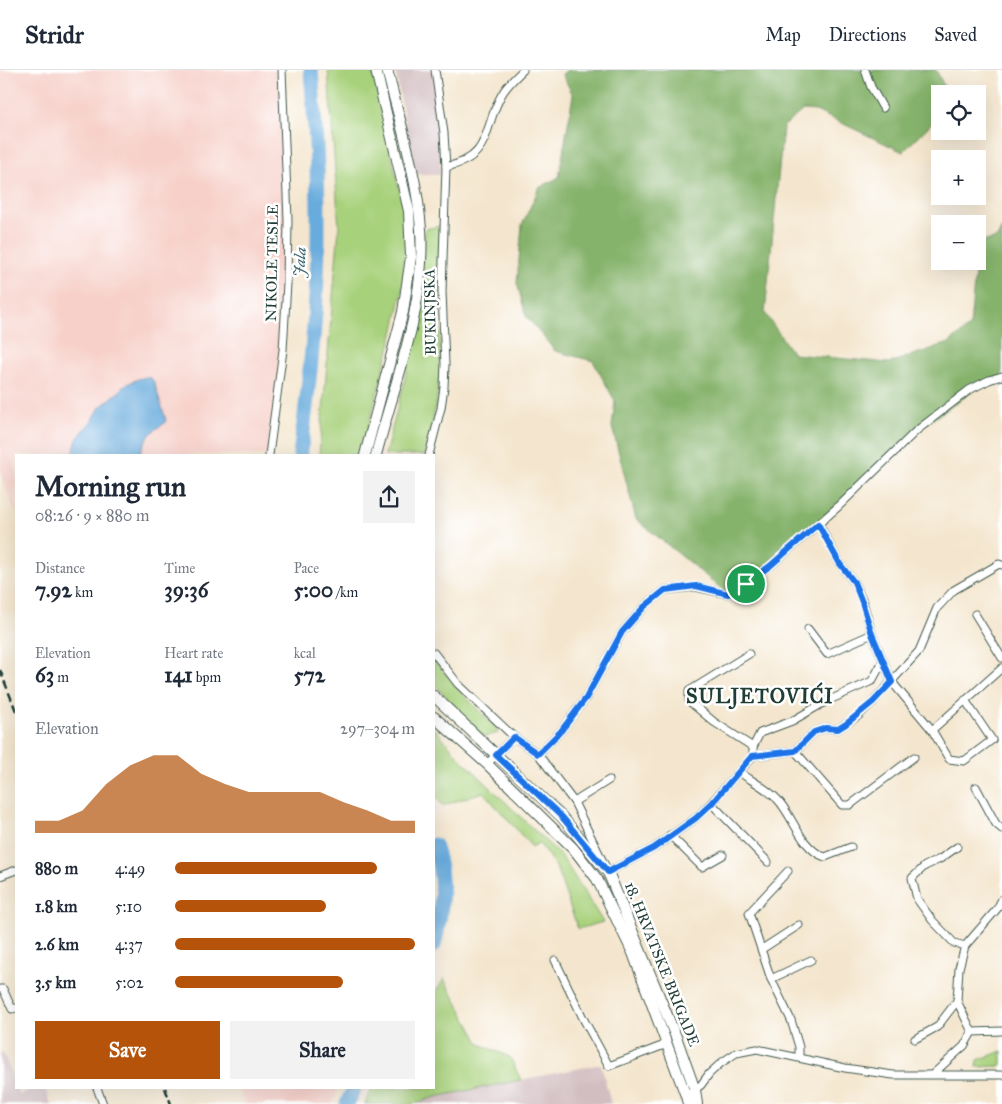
<!DOCTYPE html>
<meta charset="utf-8">
<style>
:root{--surface:#fff;--page:#f2f2f3;--text:#1f2937;--muted:#747a83;--line:#e0e1e3;--accent:#b45309}
body{margin:0;font-family:"IM FELL Great Primer",serif;background:var(--page);color:var(--text);height:100vh;display:flex;flex-direction:column;font-size:19px;white-space:nowrap}
*{box-sizing:border-box;margin:0}
p{font-size:16px;color:var(--muted)}
.icon{flex:none;width:28px;height:28px;fill:none;stroke:currentColor;stroke-width:2;stroke-linecap:round;stroke-linejoin:round}
.map{position:relative;flex:1;overflow:hidden}
.drawer{position:absolute;left:15px;top:384px;width:420px;height:635px;display:flex;flex-direction:column;background:var(--surface);border-radius:0px;box-shadow:0 5px 20px #0002}
.drawer>*{flex:none}
.fabs{position:absolute;left:931px;top:15px;display:grid;gap:10px}
.fabs a{display:grid;place-items:center;width:55px;height:55px;border-radius:0px;background:var(--surface);box-shadow:0 5px 20px #0002;font-size:25px}
.pin{position:absolute;display:grid;place-items:center;width:42px;height:42px;color:#fff;margin:-21px;border:2px solid #fff;border-radius:50%;box-shadow:0 1px 5px #0007}
.round{display:grid;place-items:center;flex:none;width:52px;height:52px;border-radius:0px;background:var(--page)}
.headline{display:flex;align-items:center;justify-content:space-between;height:85px;padding:0 20px}
h1{font-size:28px;font-weight:800;line-height:38px}
.figures{display:grid;grid-template-columns:repeat(3,1fr);gap:8px;height:85px;padding:5px 20px}
.figures div{display:grid;align-content:center}
.figures b{font-size:21px;font-weight:800}
.figures small{font-size:14px;font-weight:400}
.figures p{font-size:14px}
.chart{height:140px;padding:10px 20px}
.chart p{display:flex;justify-content:space-between}
.chart svg{width:100%;height:90px;margin-top:5px;fill:var(--accent);opacity:.7}
.action{display:flex;gap:10px;margin-top:auto;padding:10px 20px}
.action a{flex:1;height:58px;border-radius:0px;background:var(--accent);color:#fff;font-size:20px;font-weight:800;line-height:58px;text-align:center}
.action a+a{background:var(--page);color:var(--text)}
ul{padding:0 20px;list-style:none;font-size:16px}
li{display:grid;grid-template-columns:80px 60px 1fr;align-items:center;height:38px}
li i{height:12px;border-radius:6px;background:var(--accent)}
header{display:flex;align-items:center;gap:30px;box-sizing:border-box;height:70px;padding:0 25px;background:var(--surface);border-bottom:1px solid var(--line)}
header strong{font-size:24px}
nav{display:flex;gap:28px;margin-inline-start:auto;font-size:18px}
.map>svg:first-child{display:block}
.built{fill:#f7d0c9}
.industrial{fill:#d2bec1}
.green{fill:#a8d17c;stroke:#648758}
.forest{fill:#86b36c;stroke:#527850}
.water{fill:#67abdd;stroke:#437488}
.lines{fill:none;stroke-linecap:round;stroke-linejoin:round}
.river{stroke:#67abdd;stroke-width:15}
.minor-casing{stroke:#3f564b;stroke-width:9}
.secondary-casing{stroke:#3f564b;stroke-width:12}
.minor{stroke:#fff;stroke-width:7}
.secondary{stroke:#fff;stroke-width:10}
.rail{stroke:#1f3d34;stroke-width:2.5;stroke-dasharray:8 4;stroke-linecap:butt}
.route-casing{stroke:#fff;stroke-width:10}
.route{stroke:#1a73e8;stroke-width:6}
.labels{text-anchor:middle;stroke-width:5;stroke-linejoin:round;paint-order:stroke}
.street-label{font-size:15px;fill:#1f3d34;stroke:#fff}
.water-label{font-size:16px;font-style:italic;fill:#38646f;stroke:#fff}
.district-label{font-size:20px;font-weight:bold;letter-spacing:1px;fill:#1f3d34;stroke:#fff}
</style>
<header>
<strong>Stridr</strong>
<nav><a>Map</a><a>Directions</a><a>Saved</a></nav>
</header>
<div class="map">
<svg width="1002" height="1034" viewBox="0 0 1002 1034">
<rect width="100%" height="100%" fill="#fff"/>
<filter id="ink" filterUnits="userSpaceOnUse"><feTurbulence type="fractalNoise" baseFrequency=".02" numOctaves="2"/><feDisplacementMap in="SourceGraphic" scale="10" xChannelSelector="R" yChannelSelector="G"/><feConvolveMatrix kernelMatrix="1 2 1 2 8 2 1 2 1" color-interpolation-filters="sRGB"/></filter>
<filter id="wash" filterUnits="userSpaceOnUse"><feTurbulence type="fractalNoise" baseFrequency=".0096" numOctaves="4" result="noise"/><feDisplacementMap in="SourceGraphic" scale="20" xChannelSelector="R" yChannelSelector="G"/><feGaussianBlur stdDeviation="1.12" result="paint"/><feColorMatrix in="noise" values="0 0 0 0 0 0 0 0 0 0 0 0 0 0 0 0 0 1.4 0 .05"/><feComposite in="paint" operator="in"/></filter>
<g filter="url(#wash)">
<rect width="100%" height="100%" fill="#f4e6ce"/>
<g class="built">
<path d="M0,0H282L287,213L269,385H16V444L0,403Z"/>
<path d="M239,1018H338L332,1034H245Z"/>
</g>
<g class="industrial">
<path d="M395,0H433L438,26L441,67L440,105L415,104Z"/>
<path d="M3,982L19,1025L38,1018H45L51,1034H0V983Z"/>
<path d="M601,994L611,1034H414L435,1027Z"/>
</g>
<g class="green">
<path d="M328,0H372L404,140L407,183L403,218L393,264L361,385H319L339,158Z"/>
<path d="M440,156V304L436,335L425,385H385L404,313L415,256L425,159Z"/>
<path d="M434,589L455,616L497,659L498,663L484,667L434,614Z"/>
<path d="M434,658L458,686L562,787L603,852L578,859L556,797L539,773L532,777L483,722L442,736L434,722Z"/>
<path d="M444,909L480,974L510,987L521,1010L435,1027L414,1034H365L371,1018H434V925Z"/>
<path d="M1002,981V996L977,997L978,990Z"/>
</g>
<path class="forest" d="M568,0H936L947,22L946,24H940V41L938,47L903,82L816,41L803,40L783,57L765,243L793,284L889,293L949,273L970,256L976,191H978V173L997,168L1002,158V306L989,310L916,361L770,496L728,524L636,449L612,357L615,331L593,291L555,281L526,246L517,213L522,155L539,118L559,107L573,25L562,4Z"/>
<path class="water" d="M146,307L151,308L154,312L166,350C163,357 158,356 154,361C147,367 142,376 140,385H73L75,375L78,367L92,351L100,337L120,321L123,316L138,309Z"/>
<g class="lines">
<g class="river">
<path d="M300,385C310,307 319,228 318,149C318,99 315,49 311,0"/>
<path d="M434,775C446,808 442,842 434,875"/>
<path d="M347,1034L354,1018"/>
</g>
</g>
</g>
<g filter="url(#ink)">
<g class="lines">
<g class="minor-casing">
<g id="minor">
<path d="M865,0L871,17L883,38"/>
<path d="M446,97C493,87 482,59 502,24C507,15 516,7 523,0"/>
<path d="M269,385L283,280L287,213L288,150L282,0"/>
<path d="M429,385L441,338L444,317L445,294L442,222L446,97L444,63L435,0"/>
<path d="M819,454L840,494L854,512L863,532L872,564L892,612L932,660L949,689L964,691L992,670L965,630"/>
<path d="M975,544L1002,588"/>
<path d="M808,559L827,584L872,564"/>
<path d="M434,583L458,614L514,667L538,684L574,732L608,802L654,778L696,748L711,733L753,686V677L760,663L792,651L825,632L872,611L883,591"/>
<path d="M749,584L689,621V631L714,652L753,677"/>
<path d="M932,660L1002,598"/>
<path d="M795,681L842,735H850L914,687"/>
<path d="M538,684L561,661L586,628L622,562L644,537L665,520L696,517L728,524L770,496L839,436L916,361L969,320L989,310L1002,306"/>
<path d="M753,686L795,681L814,662L826,658L838,659L858,646L873,632L919,581L937,538L954,520L999,494L1002,495"/>
<path d="M487,694L514,667"/>
<path d="M739,702C752,711 768,719 778,730C793,746 801,779 825,787L851,777"/>
<path d="M976,717L996,754L1002,759"/>
<path d="M574,732L609,710"/>
<path d="M711,733L768,792"/>
<path d="M670,765L702,797L723,785"/>
<path d="M957,777L940,789L925,796L912,808L917,829L932,850L954,873L965,876"/>
<path d="M788,801L749,843L771,909L791,950L799,977V987"/>
<path d="M0,806L16,800"/>
<path d="M762,879L799,855"/>
<path d="M555,890L584,950L609,996L667,974"/>
<path d="M771,909L811,890"/>
<path d="M0,919H3L12,939L16,938"/>
<path d="M972,962L1002,961"/>
<path d="M915,969L937,957L957,931"/>
<path d="M933,1004L964,976L972,962L957,931L959,898L965,876L997,839L1002,829"/>
<path d="M97,1018L103,1034"/>
<path d="M686,1026L701,1015L709,1004L721,993L736,983L757,979L845,998L893,1005H1002"/>
</g>
</g>
<g class="secondary-casing">
<g id="secondary">
<path d="M365,385L403,242L411,187L409,141L376,0"/>
<path d="M376,385C395,311 426,237 421,159C417,105 400,52 387,0"/>
<path d="M434,626L562,747L608,802L676,967L695,1020L697,1034"/>
<path d="M434,647L487,694L573,778L597,809L633,883L686,1026L688,1034"/>
</g>
</g>
<use href="#minor" class="minor"/>
<use href="#secondary" class="secondary"/>
<g class="rail">
<path d="M0,600L16,641"/>
<path d="M165,1018L171,1034"/>
</g>
</g>
</g>
<g class="lines" filter="url(#ink)">
<g class="route-casing">
<path id="route" d="M818,454L840,494L854,512L862,532L872,564L892,612L873,632L846,654L838,659L826,658L814,662L795,681L752,686L712,733L696,748L654,778L608,802L562,747L496,685L514,667L538,684L561,661L586,628L622,562L644,537L665,520L696,516L728,524L733,522L770,496Z"/>
</g>
<use href="#route" class="route"/>
</g>
<g class="labels">
<g class="street-label">
<text transform="translate(272 193) rotate(-89)" y="5">NIKOLE TESLE</text>
<text transform="translate(430 242) rotate(-91)" y="5">BUKINJSKA</text>
<text transform="translate(662 894) rotate(68)" y="5">18. HRVATSKE BRIGADE</text>
</g>
<g class="water-label">
<text transform="translate(299 192) rotate(-87)" y="6">Jala</text>
</g>
<g class="district-label">
<text x="760" y="633">SULJETOVIĆI</text>
</g>
</g>
</svg>
<div class="fabs">
<a><svg class="icon" aria-label="locate" viewBox="0 0 24 24"><circle cx="12" cy="12" r="6"/><path d="M12 2v4M12 18v4M2 12h4M18 12h4"/></svg></a>
<a>+</a>
<a>−</a>
</div>
<div class="pin" style="left:746px;top:514px;background:#1e9e55"><svg class="icon" aria-label="arrive" viewBox="0 0 24 24"><path d="M6 21V4h12l-3 4 3 4H6"/></svg></div>
<section class="drawer">
<div class="headline"><div><h1>Morning run</h1><p>08:26 · 9 × 880 m</p></div><a class="round"><svg class="icon" aria-label="share" viewBox="0 0 24 24"><path d="M12 15V3M7 8l5-5 5 5M5 13v7h14v-7"/></svg></a></div>
<div class="figures">
<div><p>Distance</p><b>7.92<small> km</small></b></div>
<div><p>Time</p><b>39:36</b></div>
<div><p>Pace</p><b>5:00<small> /km</small></b></div>
</div>
<div class="figures">
<div><p>Elevation</p><b>63<small> m</small></b></div>
<div><p>Heart rate</p><b>141<small> bpm</small></b></div>
<div><p>kcal</p><b>572</b></div>
</div>
<div class="chart"><p><span>Elevation</span>297–304 m</p>
<svg viewBox="0 0 160 44" preserveAspectRatio="none"><path d="M0 44V38L10 38L20 33L30 20L40 11L50 6L60 6L70 15L80 20L90 24L100 24L110 24L120 24L130 29L140 33L150 38L160 38V44z"/></svg>
</div>
<ul>
<li><b>880 m</b>4:49<i style="width:84%"></i></li>
<li><b>1.8 km</b>5:10<i style="width:63%"></i></li>
<li><b>2.6 km</b>4:37<i style="width:100%"></i></li>
<li><b>3.5 km</b>5:02<i style="width:70%"></i></li>
</ul>
<div class="action"><a>Save</a><a>Share</a></div>
</section>
</div>
